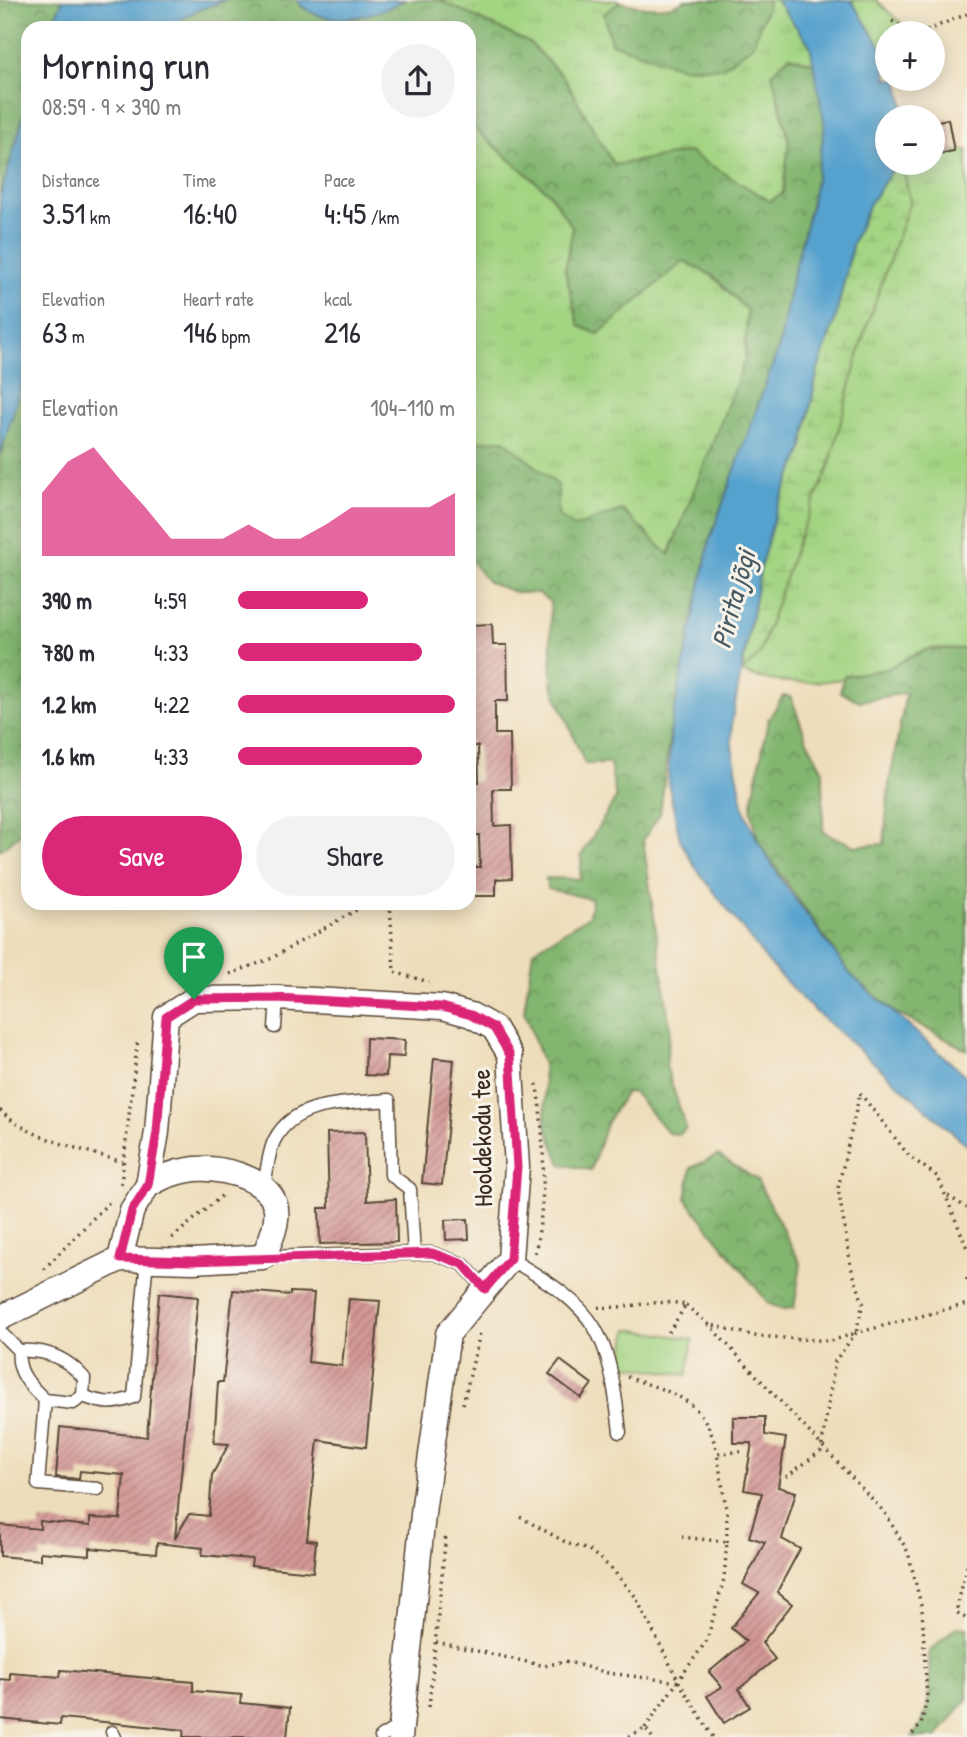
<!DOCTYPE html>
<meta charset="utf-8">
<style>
:root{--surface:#fff;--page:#f2f2f3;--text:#2b2b33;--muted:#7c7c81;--accent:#db2777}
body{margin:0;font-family:"Patrick Hand",sans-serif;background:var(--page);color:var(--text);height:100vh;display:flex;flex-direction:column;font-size:26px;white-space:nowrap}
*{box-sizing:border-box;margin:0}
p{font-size:23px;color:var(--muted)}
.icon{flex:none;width:38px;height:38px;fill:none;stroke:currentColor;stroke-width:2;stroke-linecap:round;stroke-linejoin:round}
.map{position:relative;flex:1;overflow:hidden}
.side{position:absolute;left:21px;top:21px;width:455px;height:889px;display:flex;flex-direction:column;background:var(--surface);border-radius:21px;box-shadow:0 4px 18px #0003}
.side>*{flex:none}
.fabs{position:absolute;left:875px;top:21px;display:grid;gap:14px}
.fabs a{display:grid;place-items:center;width:70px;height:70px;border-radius:50%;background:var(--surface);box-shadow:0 4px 18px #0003;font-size:35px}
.pin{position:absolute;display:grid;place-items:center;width:60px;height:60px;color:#fff;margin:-72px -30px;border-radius:50% 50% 50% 0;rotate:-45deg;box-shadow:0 0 7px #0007}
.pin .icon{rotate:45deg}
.round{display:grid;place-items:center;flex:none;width:74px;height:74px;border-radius:37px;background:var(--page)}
.summary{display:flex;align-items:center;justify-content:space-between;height:119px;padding:0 21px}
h1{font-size:38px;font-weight:600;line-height:52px}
.stats{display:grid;grid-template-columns:repeat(3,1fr);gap:10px;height:119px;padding:7px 21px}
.stats div{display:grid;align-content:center}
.stats b{font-size:30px;font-weight:600}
.stats small{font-size:19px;font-weight:400}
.stats p{font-size:19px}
.chart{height:196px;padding:14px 21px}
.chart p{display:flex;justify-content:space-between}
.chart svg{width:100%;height:126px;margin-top:7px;fill:var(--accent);opacity:.7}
.cta{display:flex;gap:14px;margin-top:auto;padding:14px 21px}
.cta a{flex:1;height:80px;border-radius:42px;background:var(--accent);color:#fff;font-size:28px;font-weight:600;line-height:80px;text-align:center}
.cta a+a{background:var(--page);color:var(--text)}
ul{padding:0 21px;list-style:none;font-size:23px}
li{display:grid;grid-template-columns:112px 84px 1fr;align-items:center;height:52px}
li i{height:18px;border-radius:9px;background:var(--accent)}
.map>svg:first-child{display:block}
.grass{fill:url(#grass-tufts);stroke:#6f7f50;stroke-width:2}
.forest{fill:url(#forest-crowns);stroke:#5e7047;stroke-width:2}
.wetland{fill:url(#wetland-marsh);stroke:#6f7f50;stroke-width:2}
.green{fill:#a3d482;stroke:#6f7f50;stroke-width:2}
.water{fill:#56a2ce;stroke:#486676;stroke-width:2}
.building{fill:url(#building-hatch)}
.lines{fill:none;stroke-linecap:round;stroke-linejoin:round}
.lane-casing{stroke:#564535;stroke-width:15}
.street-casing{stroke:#564535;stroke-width:27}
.path{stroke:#564535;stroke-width:3.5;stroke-dasharray:2 5;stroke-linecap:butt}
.lane{stroke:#fff;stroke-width:12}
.street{stroke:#fff;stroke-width:24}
.route-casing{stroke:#fff;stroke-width:14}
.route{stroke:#db2777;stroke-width:9}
.labels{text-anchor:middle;stroke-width:6;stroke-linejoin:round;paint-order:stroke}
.street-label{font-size:26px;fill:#3b2a1e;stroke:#f7f3e8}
.water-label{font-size:28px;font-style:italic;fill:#465a64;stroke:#f7f3e8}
</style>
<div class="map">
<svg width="967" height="1737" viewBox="0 0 967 1737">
<defs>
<pattern id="grass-tufts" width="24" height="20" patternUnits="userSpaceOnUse" patternTransform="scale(1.75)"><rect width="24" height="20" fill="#a3d482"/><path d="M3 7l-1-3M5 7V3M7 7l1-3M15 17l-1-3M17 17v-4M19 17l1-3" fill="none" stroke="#8db670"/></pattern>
<pattern id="forest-crowns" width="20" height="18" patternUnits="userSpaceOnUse" patternTransform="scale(1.75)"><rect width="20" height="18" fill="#82b670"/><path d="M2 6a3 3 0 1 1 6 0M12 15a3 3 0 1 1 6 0" fill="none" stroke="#6c945b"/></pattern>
<pattern id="wetland-marsh" width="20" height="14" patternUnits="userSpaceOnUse" patternTransform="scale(1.75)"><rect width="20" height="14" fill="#a3d482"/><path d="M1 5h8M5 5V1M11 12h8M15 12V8" fill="none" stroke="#8db670"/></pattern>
<pattern id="building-hatch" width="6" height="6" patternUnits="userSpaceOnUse" patternTransform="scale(1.75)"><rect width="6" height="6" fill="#d39896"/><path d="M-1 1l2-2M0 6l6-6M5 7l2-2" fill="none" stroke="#ac7c7a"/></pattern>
</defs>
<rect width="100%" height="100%" fill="#f7f3e8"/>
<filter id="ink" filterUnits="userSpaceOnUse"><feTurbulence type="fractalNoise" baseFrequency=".0143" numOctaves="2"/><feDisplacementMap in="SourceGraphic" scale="14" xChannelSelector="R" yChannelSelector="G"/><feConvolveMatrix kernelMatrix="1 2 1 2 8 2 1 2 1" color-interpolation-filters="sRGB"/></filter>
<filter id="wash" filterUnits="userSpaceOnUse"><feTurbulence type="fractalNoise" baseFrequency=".00686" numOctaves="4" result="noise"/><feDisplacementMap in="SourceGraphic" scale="28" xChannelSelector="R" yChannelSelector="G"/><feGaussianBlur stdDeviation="1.57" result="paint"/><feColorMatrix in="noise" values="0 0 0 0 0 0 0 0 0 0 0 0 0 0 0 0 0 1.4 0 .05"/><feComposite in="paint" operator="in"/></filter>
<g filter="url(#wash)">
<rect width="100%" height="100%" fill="#eeddba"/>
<g class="grass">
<path d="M440,0H618L620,2L604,14L680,67L722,68L753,45L767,0H776L810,45L815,64L789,56L772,73L789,141L783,193L770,202L689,152L614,165L564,78Z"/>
<path d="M851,0H876L901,23L897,33H887V59Z"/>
<path d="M469,124L549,193L573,228L565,270L598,334L684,261L713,276L747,310L745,360L669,555L622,510L574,528L469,456Z"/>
<path d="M967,150V649C955,649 941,647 929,649C914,651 900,664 885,669C841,682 784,690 742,672L759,655L798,540L829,467L862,340L910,201L902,163H933V155Z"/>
</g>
<g class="forest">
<path d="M0,0H63L50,28H28V100L0,197Z"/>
<path d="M226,0H296L303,8L355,19L404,0H440L530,43L564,78L614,165L689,152L770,201L783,193L789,141L772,73L789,56L815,64L825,126L812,202L793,275L779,347L710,539L671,726L660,814L643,840L670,1028L666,1066L686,1128L680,1134L668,1133L634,1093L626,1092L606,1124L591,1170L561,1164L546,1126L543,1065L524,1011L533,951L589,916L592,899L548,889L546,878L580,879L582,854L616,798L610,764H585L552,685L550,602L538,593H517L488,582L469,558V456L481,441L504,440L558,485V515L574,527L622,510L669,555L745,360L747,310L713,276L684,261L598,334L579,326L565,270L573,228L549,193L469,124V28H166L198,10Z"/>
<path d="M685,0H767L768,4L753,45L722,68L680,67L611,43L604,14L620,2C639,7 667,12 685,0Z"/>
<path d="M28,351V828L0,850V456L24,377Z"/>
<path d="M928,649H967V1050L896,1013L851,975L759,843L751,809L768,720L783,696L791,697L807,741L823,771V832L855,846L884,844L889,785L906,693L860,701L840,692L844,676L886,669Z"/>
<path d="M718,1155L757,1180L801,1264L794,1308L783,1309L769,1304L686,1199L691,1168Z"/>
<path d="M956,1627L967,1628V1699L937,1737H912C934,1713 929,1682 929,1652Z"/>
</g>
<path class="wetland" d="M897,163H902L910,201L862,340L829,467L798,540L759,655L742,672L761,565L776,510L802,451L817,372L836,316L853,242L869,205Z"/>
<path class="green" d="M628,1329L693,1339L687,1375L622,1365Z"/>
<g class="water">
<path d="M63,0H226L198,10L166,28H50Z"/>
<path d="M296,0H404C374,17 322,31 296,0Z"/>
<path d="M776,0H851L883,50L887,79H898L906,117H887V163H897L869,205L853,242L836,316L817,372L802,451L776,510L761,565L732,720V746L744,810L759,843L783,882L851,975L967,1077V1145L806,1003L768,962L695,867L680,840L668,783L671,726L710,539L779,347L793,275L812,202L825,126L810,45Z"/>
<path d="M28,100V351L24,377L0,456V197Z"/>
</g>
<g id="blocks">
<g class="building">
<path d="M948,119L954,151L933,155V122Z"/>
<path d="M492,624L493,645H507L508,701H495V734H510L511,789H493L494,826L511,825L512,878L496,879V896H469V867H480L479,835H469V782H479L478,746H469V689L473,688L469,625Z"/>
<path d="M366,1038L405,1040L404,1057L387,1056L386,1076L365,1075Z"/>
<path d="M434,1058L454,1060L442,1185L422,1183Z"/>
<path d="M365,1132L367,1201L396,1199L397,1242L320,1244L319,1208H329L327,1133Z"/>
<path d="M468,1219L469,1239L446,1240L445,1220Z"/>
<path d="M233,1290L290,1295V1292L314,1293L308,1362L342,1366L349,1299L380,1301L366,1447L318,1440L307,1540L316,1541L313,1572L251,1566L252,1559L202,1555L203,1548L157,1543L156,1554L90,1548V1556L40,1552V1560L0,1556V1525L40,1529V1521L90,1526V1518L120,1519L124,1475L80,1471L79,1479L56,1477L60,1427L147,1437L159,1293L198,1297L175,1539L189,1514L209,1516L212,1475L229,1444L214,1443L218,1382H223Z"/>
<path d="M560,1360L592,1384L581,1398L549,1374Z"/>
<path d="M733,1417H765V1435L786,1438L778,1487L796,1492L782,1539L800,1549L777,1592L792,1604L762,1643L775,1659L739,1689L750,1707L724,1723L707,1696L722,1687L709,1672L746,1641L731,1628L759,1593L743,1584L765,1542L749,1537L762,1493L744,1490L752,1443H733Z"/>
<path d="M61,1670L193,1682V1691L242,1695L241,1703L290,1708L287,1737H183L184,1730L136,1725L61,1718L60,1725L0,1719V1679L10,1680V1673L60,1677Z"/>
</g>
</g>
</g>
<g filter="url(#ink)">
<use href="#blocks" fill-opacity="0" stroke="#564535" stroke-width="2"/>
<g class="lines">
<g class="lane-casing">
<g id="lane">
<path d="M275,1027L277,998"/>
<path d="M264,1187C267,1172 268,1152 275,1139C296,1099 350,1104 389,1100L391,1175L410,1189L414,1254"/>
<path d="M263,1257L432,1253L463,1264L485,1289"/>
<path d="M510,1259C600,1311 608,1331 620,1432"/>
<path d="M0,1332L19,1351C46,1349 67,1358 84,1378L83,1396L73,1403L45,1400C31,1387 16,1372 19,1351"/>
<path d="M83,1396C103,1404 114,1405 134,1397L147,1259"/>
<path d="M45,1400L38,1484L98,1489"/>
<path d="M112,1732L115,1737"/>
<path d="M381,1737L401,1725"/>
</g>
</g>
<g class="street-casing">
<g id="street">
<path d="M120,1259L132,1210L148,1185L157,1132L166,1017L194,999L277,998L442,1007L471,1015L494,1028L510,1055L517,1167L510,1259L448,1334L424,1505L400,1737"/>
<path d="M0,1318L120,1259L193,1261L263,1257C270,1242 280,1221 275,1204C265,1176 215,1165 189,1170C173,1172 161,1178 148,1185"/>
</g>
</g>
<g class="path">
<path d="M892,21L913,33"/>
<path d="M920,33L967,14"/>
<path d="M390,903L394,972L429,982"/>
<path d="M230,974L270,959L365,905"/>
<path d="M860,1093L909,1156L938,1177L967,1248"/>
<path d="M0,1110C27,1139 87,1150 125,1163"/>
<path d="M121,1184L138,1038"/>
<path d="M948,1196L967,1208"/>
<path d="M172,1238L225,1193"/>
<path d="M535,1253C547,1196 545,1136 536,1080"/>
<path d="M44,1269L109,1202"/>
<path d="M967,1278V1280"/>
<path d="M686,1305L708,1324L755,1336L831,1341L856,1333L863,1303L851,1267L838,1188L860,1093"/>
<path d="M598,1307C629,1310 657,1297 686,1305L667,1335"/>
<path d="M708,1324L885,1513L908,1552L922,1609L927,1699L921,1725L909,1737"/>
<path d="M627,1377C675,1394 705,1398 717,1453"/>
<path d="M463,1404L480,1333"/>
<path d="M786,1477L821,1451L835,1361L856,1333L967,1304"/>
<path d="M520,1517L569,1544L589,1550L611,1568L635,1596L679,1682L713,1737"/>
<path d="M727,1542V1514L717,1453L741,1452"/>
<path d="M967,1566L956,1612L967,1619"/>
<path d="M436,1642L545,1666L565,1661L608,1673L679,1682"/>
<path d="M429,1707L446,1533"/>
<path d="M645,1728L707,1640L724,1579L727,1542L682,1537"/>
<path d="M629,1737L645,1728L652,1737"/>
</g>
<use href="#lane" class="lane"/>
<use href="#street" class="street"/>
</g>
</g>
<g class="lines" filter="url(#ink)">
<g class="route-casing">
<path id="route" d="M277,998L442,1007L471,1015L494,1028L510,1055L517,1167L510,1259L485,1289L463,1264L432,1253L192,1261L120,1259L132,1210L148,1185L157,1132L166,1017L194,999Z"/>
</g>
<use href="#route" class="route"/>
</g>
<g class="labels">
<g class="street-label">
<text transform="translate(482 1138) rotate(-91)" y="9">Hooldekodu tee</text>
</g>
<g class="water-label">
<text transform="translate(733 599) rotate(-75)" y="10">Pirita jõgi</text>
</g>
</g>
</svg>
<div class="fabs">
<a>+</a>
<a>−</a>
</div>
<div class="pin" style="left:194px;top:999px;background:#1e9e55"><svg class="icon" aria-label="arrive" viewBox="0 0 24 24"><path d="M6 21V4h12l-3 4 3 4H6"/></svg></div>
<section class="side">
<div class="summary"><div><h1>Morning run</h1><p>08:59 · 9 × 390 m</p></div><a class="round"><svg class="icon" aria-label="share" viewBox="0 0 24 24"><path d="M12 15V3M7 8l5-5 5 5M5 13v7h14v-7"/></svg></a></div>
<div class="stats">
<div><p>Distance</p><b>3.51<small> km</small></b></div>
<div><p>Time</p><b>16:40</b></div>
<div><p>Pace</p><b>4:45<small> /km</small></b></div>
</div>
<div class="stats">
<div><p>Elevation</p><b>63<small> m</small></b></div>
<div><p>Heart rate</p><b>146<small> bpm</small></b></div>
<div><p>kcal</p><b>216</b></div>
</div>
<div class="chart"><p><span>Elevation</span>104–110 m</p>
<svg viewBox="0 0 160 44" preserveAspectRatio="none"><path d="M0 44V22L10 11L20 6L30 17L40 27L50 38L60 38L70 38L80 33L90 38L100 38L110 33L120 27L130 27L140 27L150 27L160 22V44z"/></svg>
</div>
<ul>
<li><b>390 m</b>4:59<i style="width:60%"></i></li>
<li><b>780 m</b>4:33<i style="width:85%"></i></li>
<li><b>1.2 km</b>4:22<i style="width:100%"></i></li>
<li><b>1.6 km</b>4:33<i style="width:85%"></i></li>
</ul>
<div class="cta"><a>Save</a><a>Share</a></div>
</section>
</div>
